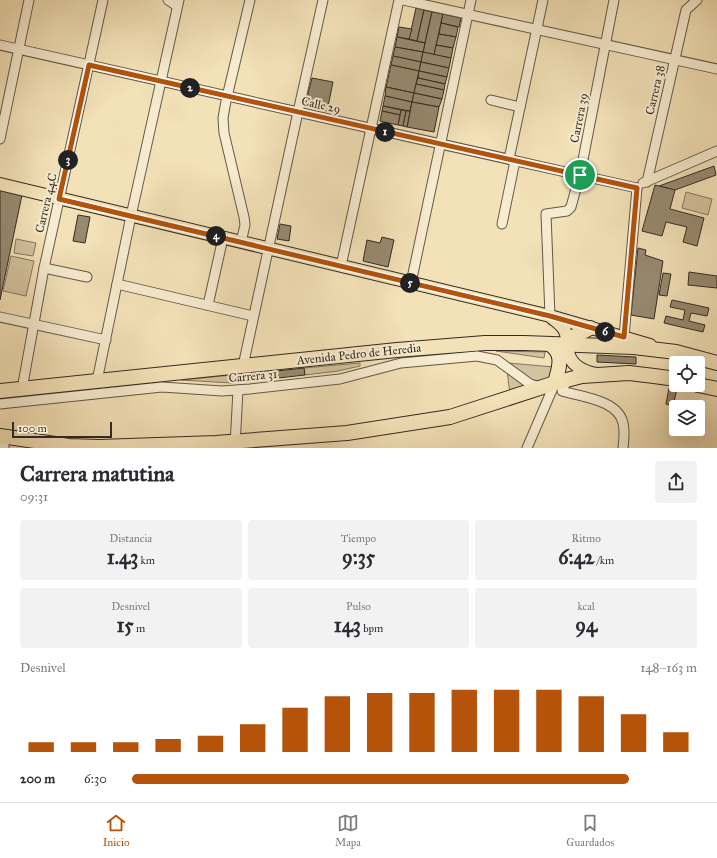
<!DOCTYPE html>
<html lang="es">
<meta charset="utf-8">
<style>
:root{--surface:#fff;--page:#f2f2f3;--text:#2b2b33;--muted:#7c7c81;--line:#e1e1e2;--accent:#b45309}
body{margin:0;font-family:"IM FELL Great Primer",serif;background:var(--page);color:var(--text);height:100vh;display:flex;flex-direction:column;font-size:15px;white-space:nowrap}
*{box-sizing:border-box;margin:0}
p{font-size:13px;color:var(--muted)}
.icon{flex:none;width:22px;height:22px;fill:none;stroke:currentColor;stroke-width:2;stroke-linecap:round;stroke-linejoin:round}
.map{position:relative;height:448px;overflow:hidden}
.side{display:flex;flex-direction:column;background:var(--surface);flex:1}
.side>*{flex:none}
.controls{position:absolute;left:669px;top:356px;display:grid;gap:8px}
.controls a{display:grid;place-items:center;width:36px;height:36px;border-radius:4px;background:var(--surface);box-shadow:0 4px 16px #0002;font-size:20px}
.scale{position:absolute;left:12px;bottom:10px;width:100px;box-sizing:border-box;padding-left:4px;border:2px solid #342a22;border-top:0;font-size:11px;line-height:14px;white-space:nowrap;color:#342a22;-webkit-text-stroke:3px #f7ecd0;paint-order:stroke}
.pin{position:absolute;display:grid;place-items:center;width:34px;height:34px;color:#fff;margin:-17px;border:2px solid #fff;border-radius:50%;box-shadow:0 1px 4px #0007}
.km{position:absolute;width:20px;height:20px;margin:-10px;border-radius:50%;background:#222;color:#fff;font-size:11px;line-height:20px;text-align:center}
.round{display:grid;place-items:center;flex:none;width:42px;height:42px;border-radius:4px;background:var(--page)}
.headline{display:flex;align-items:center;justify-content:space-between;height:68px;padding:0 20px}
h1{font-size:22px;font-weight:700;line-height:30px}
.figures{display:grid;grid-template-columns:repeat(3,1fr);gap:6px;height:68px;padding:4px 20px}
.figures div{display:grid;align-content:center;border-radius:4px;background:var(--page);text-align:center}
.figures b{font-size:20px;font-weight:700}
.figures small{font-size:11px;font-weight:400}
.figures p{font-size:11px}
.chart{height:112px;padding:8px 20px}
.chart p{display:flex;justify-content:space-between}
.chart svg{width:100%;height:72px;margin-top:4px;stroke:var(--accent);stroke-width:6}
ul{padding:0 20px;list-style:none;font-size:13px}
li{display:grid;grid-template-columns:64px 48px 1fr;align-items:center;height:30px}
li i{height:10px;border-radius:5px;background:var(--accent)}
.tabs{display:flex;justify-content:space-around;align-items:center;height:56px;border-top:1px solid var(--line);background:var(--surface);font-size:11px;color:var(--muted)}
.tabs a{display:grid;justify-items:center;gap:2px}
.tabs .current{color:var(--accent)}
.map>svg:first-child{display:block}
.green{fill:#d3c29e;stroke:#847660}
.building{fill:#97896f;stroke:#342a22}
.lines{fill:none;stroke-linecap:round;stroke-linejoin:round}
.minor-casing{stroke:#645847;stroke-width:11}
.major-casing{stroke:#342a22;stroke-width:14}
.highway-casing{stroke:#342a22;stroke-width:16}
.minor{stroke:#f7ecd0;stroke-width:9}
.major{stroke:#f3e1b7;stroke-width:12}
.highway{stroke:#f3e1b7;stroke-width:14}
.route-casing{stroke:#fff;stroke-width:8}
.route{stroke:#b45309;stroke-width:5}
.labels{text-anchor:middle;stroke-width:4;stroke-linejoin:round;paint-order:stroke}
.street-label{font-size:12px;fill:#342a22;stroke:#f7ecd0}
</style>
<div class="map">
<svg width="717" height="448" viewBox="0 0 717 448">
<rect width="100%" height="100%" fill="#f3e1b7"/>
<filter id="stains"><feTurbulence type="fractalNoise" baseFrequency=".005" numOctaves="4"/><feColorMatrix values="0 0 0 0 .2 0 0 0 0 .09 0 0 0 0 .02 0 0 0 .5 -.17"/></filter>
<radialGradient id="worn" r=".72"><stop offset=".6" stop-color="#630" stop-opacity="0"/><stop offset="1" stop-color="#630" stop-opacity=".3"/></radialGradient>
<g class="green">
<path d="M686,192L712,199L708,215L682,208Z"/>
<path d="M16,239L36,243L33,256L14,253Z"/>
<path d="M11,256L34,261L26,296L3,291Z"/>
<path d="M496,351L545,352L544,358Z"/>
<path d="M360,363V366L338,371L305,375L304,368Z"/>
<path d="M508,363L554,367L551,378L532,383Z"/>
<path d="M507,370L530,387L510,395Z"/>
<path d="M232,375V383L181,380Z"/>
</g>
<g class="building">
<path d="M416,8L424,10L417,41L409,39Z"/>
<path d="M424,10L432,12L425,43L417,41Z"/>
<path d="M432,12L443,14L434,55L423,52Z"/>
<path d="M443,14L461,18L459,27L441,23Z"/>
<path d="M441,23L458,27L456,37L439,34Z"/>
<path d="M399,27L412,29L409,39L397,37Z"/>
<path d="M439,34L456,37L453,48L436,45Z"/>
<path d="M397,37L425,43L423,52L395,47Z"/>
<path d="M436,45L453,48L451,58L434,55Z"/>
<path d="M395,47L423,52L421,62L393,56Z"/>
<path d="M423,52L451,58L449,68L421,62Z"/>
<path d="M393,56L421,62L419,71L391,65Z"/>
<path d="M421,62L449,68L447,77L419,71Z"/>
<path d="M391,65L419,71L414,93L386,87Z"/>
<path d="M419,71L447,77L445,84L418,78Z"/>
<path d="M312,78L333,82L327,111L305,106Z"/>
<path d="M418,78L445,84L444,90L416,84Z"/>
<path d="M416,84L444,90L442,99L414,93Z"/>
<path d="M386,87L414,93L412,102L385,96Z"/>
<path d="M414,93L442,99L439,107L412,102Z"/>
<path d="M385,96L412,102L410,111L383,106Z"/>
<path d="M412,102L439,107L434,132L407,127Z"/>
<path d="M383,106L401,110L400,115L382,111Z"/>
<path d="M401,110L406,111L403,126L398,125Z"/>
<path d="M382,111L400,115L398,125L380,121Z"/>
<path d="M406,111H410L407,127L403,126Z"/>
<path d="M714,166L716,175L675,190L659,186Z"/>
<path d="M655,185L675,190L670,209L704,218L697,246L683,242L687,227L666,222L662,236L642,231Z"/>
<path d="M0,190L22,195L0,300Z"/>
<path d="M78,215L90,217L85,243L73,241Z"/>
<path d="M280,224L291,226L289,241L277,239Z"/>
<path d="M382,237L394,240L388,267L363,261L367,240L380,243Z"/>
<path d="M638,248L646,250L645,255L663,261L654,319L631,315Z"/>
<path d="M689,272L717,276V288L688,285Z"/>
<path d="M663,273L671,274L667,296L659,295Z"/>
<path d="M672,300L709,308L707,316L691,313L689,321L705,325L703,332L664,323L666,316L683,320L685,310L670,307Z"/>
<path d="M597,355L636,357V364L597,362Z"/>
<path d="M304,368L305,375L269,379L268,372Z"/>
<path d="M669,388L677,389L673,406L666,404Z"/>
</g>
<g class="lines">
<g class="minor-casing">
<g id="minor">
<path d="M168,0L177,6"/>
<path d="M403,0L717,69"/>
<path d="M0,45L637,188"/>
<path d="M491,100L520,107"/>
<path d="M0,139L29,0"/>
<path d="M509,159L543,0"/>
<path d="M647,182L686,10L697,0"/>
<path d="M643,183L717,151"/>
<path d="M502,224L515,161"/>
<path d="M241,242L245,225L244,217L224,133L223,118L226,101L250,0"/>
<path d="M341,266L399,0"/>
<path d="M44,268L87,277"/>
<path d="M411,283L471,0"/>
<path d="M117,284L253,316"/>
<path d="M208,305L223,238"/>
<path d="M550,316L546,214L567,211L571,207L581,170L614,0"/>
<path d="M0,317L106,340"/>
<path d="M624,337L637,188"/>
<path d="M243,366L298,112L323,0"/>
<path d="M567,380L562,391C582,397 618,400 623,423C625,431 624,440 623,448"/>
<path d="M97,381L131,216L179,0"/>
<path d="M22,389L44,268L103,0"/>
<path d="M0,404L162,387L222,391L250,389L340,379L401,363L477,356L497,360L530,384L540,387"/>
<path d="M235,446L238,390"/>
<path d="M4,448V436"/>
<path d="M527,448L555,383"/>
</g>
</g>
<g class="major-casing">
<g id="major">
<path d="M0,184L550,316L650,345"/>
<path d="M552,318C558,323 564,326 566,334C568,340 567,345 568,350C569,365 584,372 597,374"/>
</g>
</g>
<g class="highway-casing">
<g id="highway">
<path d="M549,344C565,353 559,368 555,383"/>
<path d="M568,345L575,336L590,328"/>
<path d="M698,385L717,389"/>
<path d="M0,391L397,350L485,343H524L634,347L676,352L717,363"/>
<path d="M0,436L69,446L99,447L216,443L347,433L450,417L555,383L582,376L629,373L654,376L676,379"/>
</g>
</g>
<use href="#minor" class="minor"/>
<use href="#major" class="major"/>
<use href="#highway" class="highway"/>
</g>
<g class="lines">
<g class="route-casing">
<path id="route" d="M89,65L637,188L624,337L550,316L59,199Z"/>
</g>
<use href="#route" class="route"/>
</g>
<g class="labels">
<g class="street-label">
<text transform="translate(655 90) rotate(-77)" y="4">Carrera 38</text>
<text transform="translate(321 105) rotate(13)" y="4">Calle 29</text>
<text transform="translate(579 118) rotate(-79)" y="4">Carrera 39</text>
<text transform="translate(46 203) rotate(-77)" y="4">Carrera 44C</text>
<text transform="translate(359 354) rotate(-6)" y="4">Avenida Pedro de Heredia</text>
<text transform="translate(253 376) rotate(-5)" y="4">Carrera 31</text>
</g>
</g>
<rect width="100%" height="100%" filter="url(#stains)"/>
<rect width="100%" height="100%" fill="url(#worn)"/>
</svg>
<div class="controls">
<a><svg class="icon" aria-label="locate" viewBox="0 0 24 24"><circle cx="12" cy="12" r="6"/><path d="M12 2v4M12 18v4M2 12h4M18 12h4"/></svg></a>
<a><svg class="icon" aria-label="layers" viewBox="0 0 24 24"><path d="M12 4l9 5-9 5-9-5zM3 14l9 5 9-5"/></svg></a>
</div>
<div class="scale">100 m</div>
<div class="pin" style="left:580px;top:175px;background:#1e9e55"><svg class="icon" aria-label="arrive" viewBox="0 0 24 24"><path d="M6 21V4h12l-3 4 3 4H6"/></svg></div>
<b class="km" style="left:385px;top:132px">1</b>
<b class="km" style="left:190px;top:88px">2</b>
<b class="km" style="left:68px;top:160px">3</b>
<b class="km" style="left:216px;top:236px">4</b>
<b class="km" style="left:410px;top:283px">5</b>
<b class="km" style="left:605px;top:332px">6</b>
</div>
<section class="side">
<div class="headline"><div><h1>Carrera matutina</h1><p>09:31</p></div><a class="round"><svg class="icon" aria-label="share" viewBox="0 0 24 24"><path d="M12 15V3M7 8l5-5 5 5M5 13v7h14v-7"/></svg></a></div>
<div class="figures">
<div><p>Distancia</p><b>1.43<small> km</small></b></div>
<div><p>Tiempo</p><b>9:35</b></div>
<div><p>Ritmo</p><b>6:42<small> /km</small></b></div>
</div>
<div class="figures">
<div><p>Desnivel</p><b>15<small> m</small></b></div>
<div><p>Pulso</p><b>143<small> bpm</small></b></div>
<div><p>kcal</p><b>94</b></div>
</div>
<div class="chart"><p><span>Desnivel</span>148–163 m</p>
<svg viewBox="0 0 160 44" preserveAspectRatio="none"><path d="M5 44V38M15 44V38M25 44V38M35 44V36M45 44V34M55 44V27M65 44V17M75 44V10M85 44V8M95 44V8M105 44V6M115 44V6M125 44V6M135 44V10M145 44V21M155 44V32"/></svg>
</div>
<ul>
<li><b>200 m</b>6:30<i style="width:88%"></i></li>
</ul>
</section>
<nav class="tabs">
<a class="current"><svg class="icon" aria-label="home" viewBox="0 0 24 24"><path d="M3 11l9-7 9 7M6 9v11h12V9"/></svg>Inicio</a>
<a><svg class="icon" aria-label="map" viewBox="0 0 24 24"><path d="M3 6l6-2 6 2 6-2v14l-6 2-6-2-6 2zM9 4v14M15 6v14"/></svg>Mapa</a>
<a><svg class="icon" aria-label="saved" viewBox="0 0 24 24"><path d="M7 4h10v16l-5-4-5 4z"/></svg>Guardados</a>
</nav>
